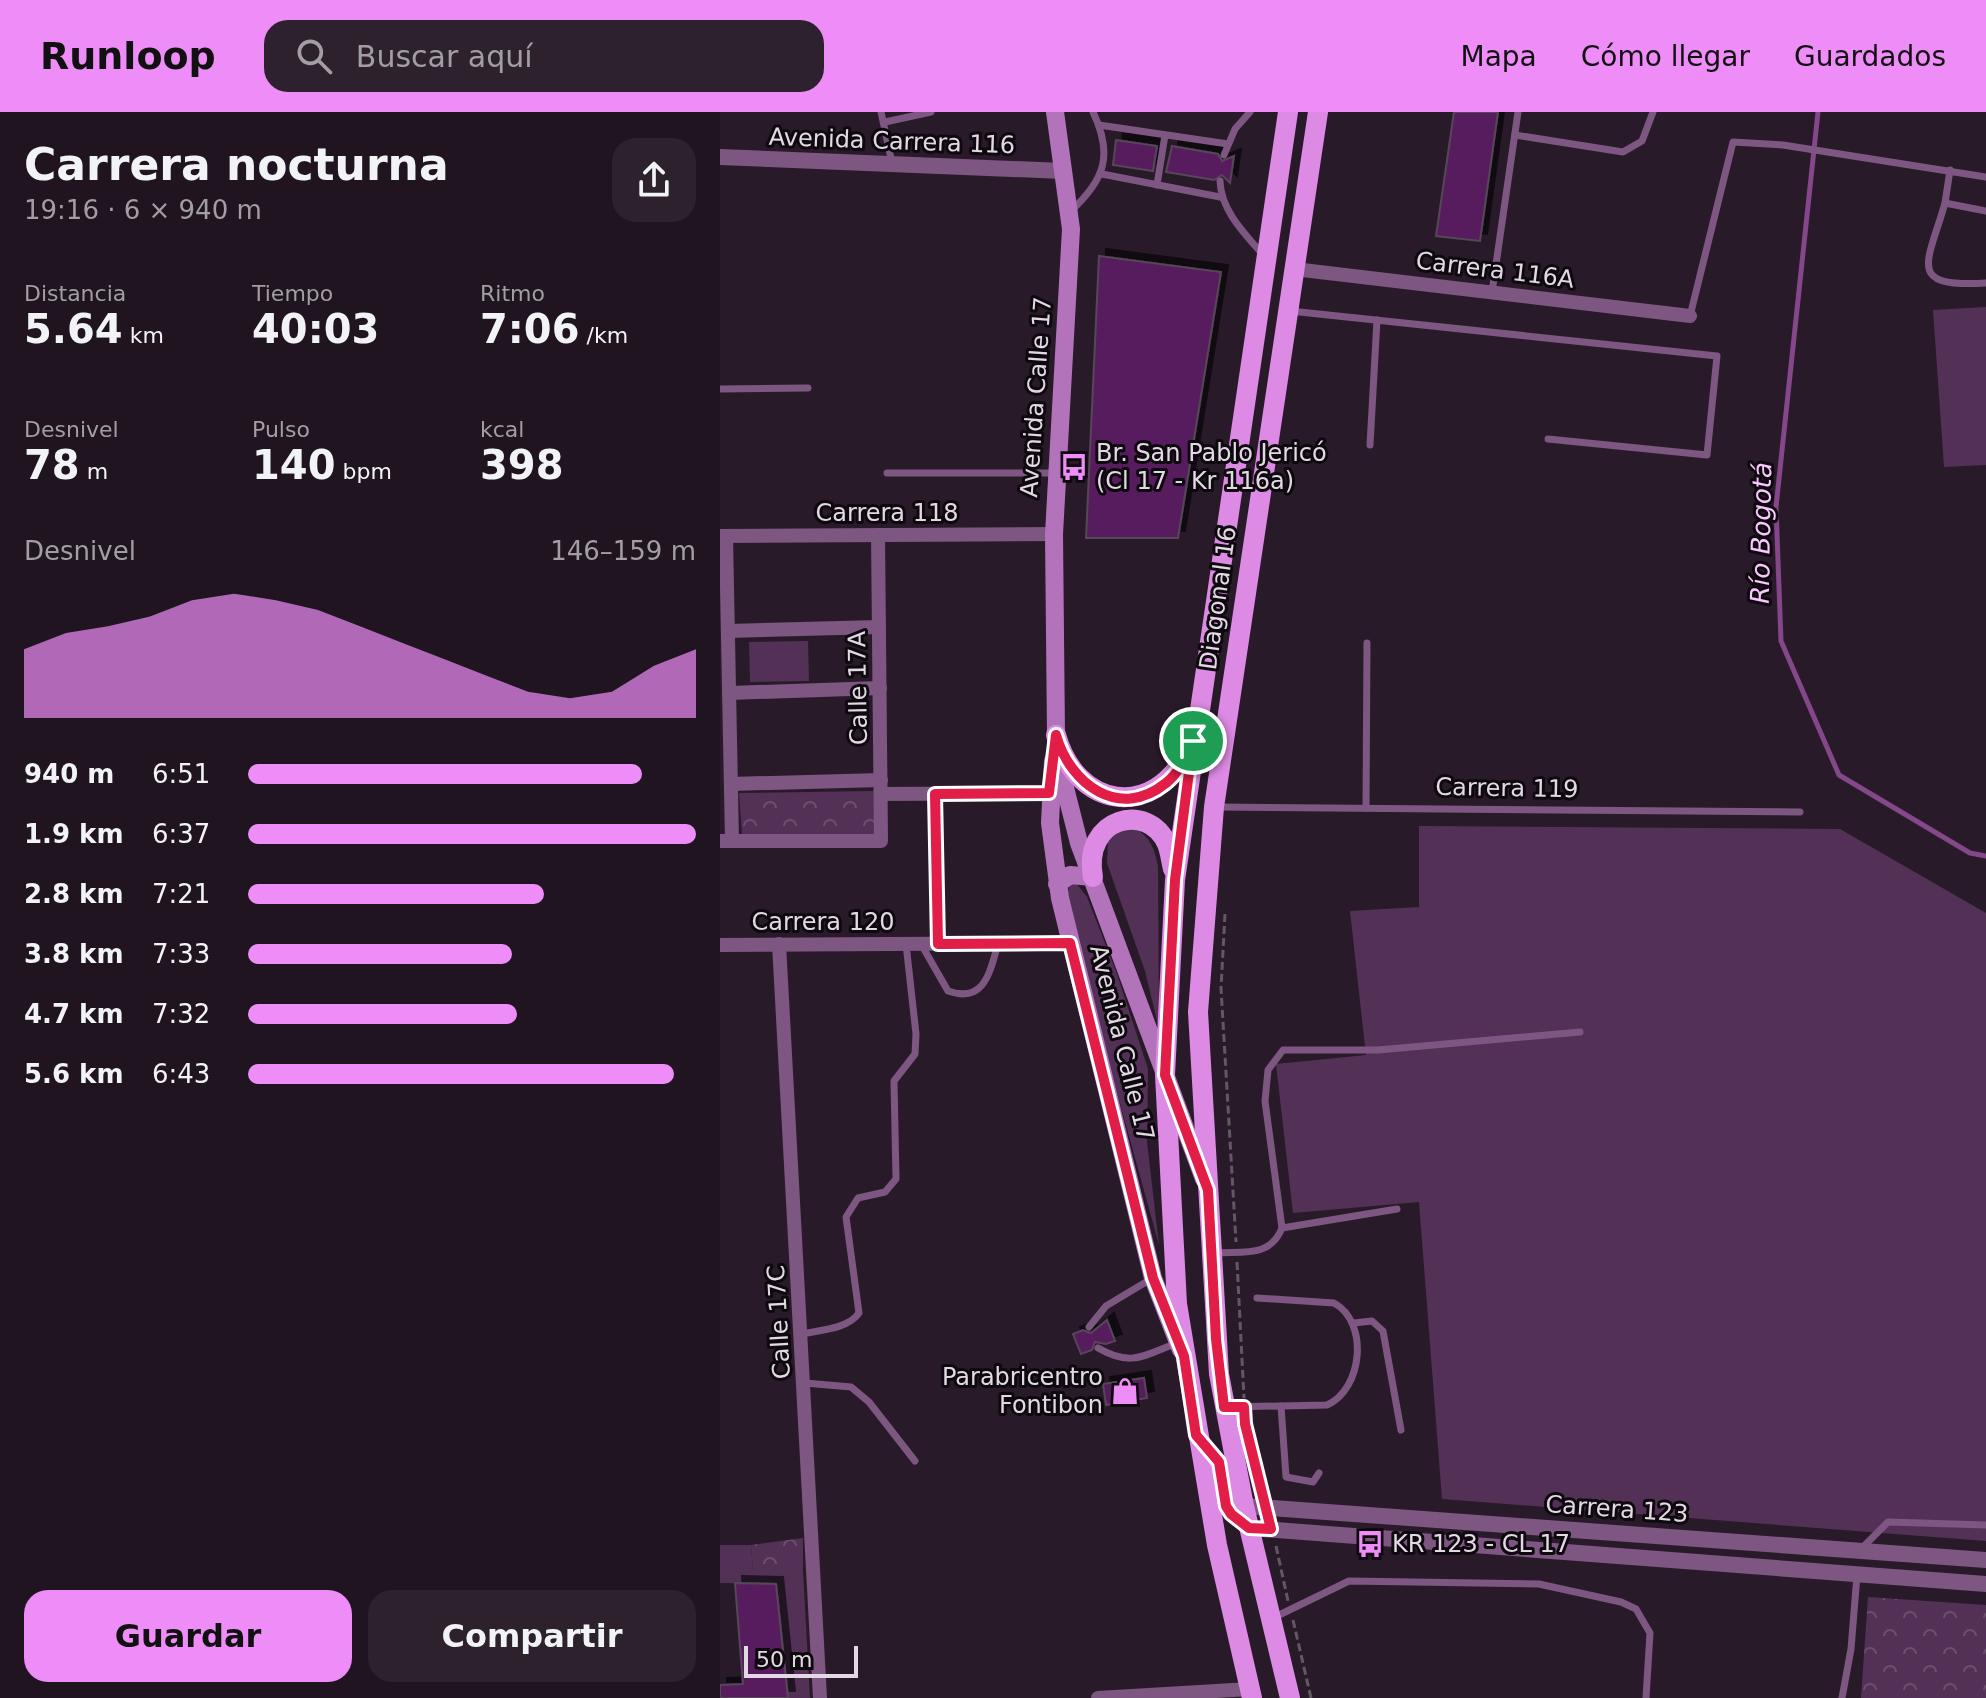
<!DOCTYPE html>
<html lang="es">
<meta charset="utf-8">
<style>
:root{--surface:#1f1420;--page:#2c212d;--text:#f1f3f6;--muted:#a19ea5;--accent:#ee8cf8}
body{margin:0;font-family:"DejaVu Sans",sans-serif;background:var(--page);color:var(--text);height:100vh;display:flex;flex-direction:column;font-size:30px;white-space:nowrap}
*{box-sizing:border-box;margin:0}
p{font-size:26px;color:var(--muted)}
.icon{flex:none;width:44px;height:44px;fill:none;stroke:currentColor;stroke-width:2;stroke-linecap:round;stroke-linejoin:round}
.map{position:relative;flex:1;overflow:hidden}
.details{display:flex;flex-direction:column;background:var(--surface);width:720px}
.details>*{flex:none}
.scale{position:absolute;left:24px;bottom:20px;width:114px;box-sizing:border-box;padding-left:8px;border:4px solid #e3d9e4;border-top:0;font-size:22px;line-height:28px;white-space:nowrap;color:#e3d9e4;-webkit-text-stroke:6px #0e080f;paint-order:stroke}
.pin{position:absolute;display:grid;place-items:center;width:68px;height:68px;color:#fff;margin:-34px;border:4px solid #fff;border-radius:50%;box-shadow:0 2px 8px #0007}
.round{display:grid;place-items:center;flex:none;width:84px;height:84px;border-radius:24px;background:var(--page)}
.summary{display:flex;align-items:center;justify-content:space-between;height:136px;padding:0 24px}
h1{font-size:44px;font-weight:800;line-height:60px}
.figures{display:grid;grid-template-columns:repeat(3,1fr);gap:12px;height:136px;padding:8px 24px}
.figures div{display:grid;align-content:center}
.figures b{font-size:40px;font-weight:800}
.figures small{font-size:22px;font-weight:400}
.figures p{font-size:22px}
.chart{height:224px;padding:16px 24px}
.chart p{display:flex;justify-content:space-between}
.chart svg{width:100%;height:144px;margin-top:8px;fill:var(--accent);opacity:.7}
.primary-button{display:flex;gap:16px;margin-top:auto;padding:16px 24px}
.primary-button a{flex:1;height:92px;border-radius:24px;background:var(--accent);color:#111;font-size:32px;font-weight:800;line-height:92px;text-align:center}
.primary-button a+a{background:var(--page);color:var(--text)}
ul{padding:0 24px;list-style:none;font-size:26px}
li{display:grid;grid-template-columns:128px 96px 1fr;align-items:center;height:60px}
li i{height:20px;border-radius:10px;background:var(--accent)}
header{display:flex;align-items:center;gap:48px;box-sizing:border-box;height:112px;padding:0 40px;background:var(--accent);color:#111}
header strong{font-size:38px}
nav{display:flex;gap:44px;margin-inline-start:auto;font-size:28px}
.search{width:560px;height:72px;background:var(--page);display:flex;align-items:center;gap:20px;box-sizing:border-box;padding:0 28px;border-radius:24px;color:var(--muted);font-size:30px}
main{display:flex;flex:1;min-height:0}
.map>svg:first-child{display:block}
.green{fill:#533156}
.park{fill:url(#park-crowns)}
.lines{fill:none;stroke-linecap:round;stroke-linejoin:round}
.stream{stroke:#83478a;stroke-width:5}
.building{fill:#571d5d;stroke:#574658;stroke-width:2;filter:url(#shadow)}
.path{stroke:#645665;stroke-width:3;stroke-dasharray:8 4;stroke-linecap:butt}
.service{stroke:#7e5682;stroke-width:7}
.minor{stroke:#7e5682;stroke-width:14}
.tertiary{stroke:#7e5682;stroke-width:16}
.secondary{stroke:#b373ba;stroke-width:18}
.primary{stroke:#dd8ae5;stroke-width:20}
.route-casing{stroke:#fff;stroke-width:16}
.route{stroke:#e11d48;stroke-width:10}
.labels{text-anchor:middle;stroke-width:6;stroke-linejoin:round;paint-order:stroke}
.street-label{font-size:24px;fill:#e3d9e4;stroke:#0e080f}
.poi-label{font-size:24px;fill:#e3d9e4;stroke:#0e080f;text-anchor:start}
.water-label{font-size:26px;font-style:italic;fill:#f9c7fe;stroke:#0e080f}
</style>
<header>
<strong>Runloop</strong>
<div class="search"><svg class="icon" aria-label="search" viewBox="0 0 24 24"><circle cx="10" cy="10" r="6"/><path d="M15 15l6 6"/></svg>Buscar aquí</div>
<nav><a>Mapa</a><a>Cómo llegar</a><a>Guardados</a></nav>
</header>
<main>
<section class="details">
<div class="summary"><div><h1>Carrera nocturna</h1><p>19:16 · 6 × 940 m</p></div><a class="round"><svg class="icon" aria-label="share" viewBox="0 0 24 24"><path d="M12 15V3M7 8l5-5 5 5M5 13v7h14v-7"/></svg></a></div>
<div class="figures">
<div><p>Distancia</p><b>5.64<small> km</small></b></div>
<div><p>Tiempo</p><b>40:03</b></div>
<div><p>Ritmo</p><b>7:06<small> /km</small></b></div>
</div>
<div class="figures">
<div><p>Desnivel</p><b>78<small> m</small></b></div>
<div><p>Pulso</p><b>140<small> bpm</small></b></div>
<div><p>kcal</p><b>398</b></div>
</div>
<div class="chart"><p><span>Desnivel</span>146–159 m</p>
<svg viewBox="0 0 160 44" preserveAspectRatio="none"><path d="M0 44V23L10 18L20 16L30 13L40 8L50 6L60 8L70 11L80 16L90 21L100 26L110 31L120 36L130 38L140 36L150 28L160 23V44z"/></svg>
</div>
<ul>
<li><b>940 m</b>6:51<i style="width:88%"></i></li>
<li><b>1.9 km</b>6:37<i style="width:100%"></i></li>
<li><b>2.8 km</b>7:21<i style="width:66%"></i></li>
<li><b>3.8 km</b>7:33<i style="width:59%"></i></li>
<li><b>4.7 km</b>7:32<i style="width:60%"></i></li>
<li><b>5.6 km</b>6:43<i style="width:95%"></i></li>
</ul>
<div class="primary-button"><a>Guardar</a><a>Compartir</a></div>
</section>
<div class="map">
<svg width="1266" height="1586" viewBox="0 0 1266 1586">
<defs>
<pattern id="park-crowns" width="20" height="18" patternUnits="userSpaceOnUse" patternTransform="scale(2)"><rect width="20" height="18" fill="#533156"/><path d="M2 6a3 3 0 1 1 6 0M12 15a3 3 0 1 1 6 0" fill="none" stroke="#6c4e6e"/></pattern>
<filter id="shadow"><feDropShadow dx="7" dy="-7" stdDeviation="0" flood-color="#0009"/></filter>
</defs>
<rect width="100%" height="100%" fill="#291a2a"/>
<g class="green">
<path d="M1266,195V353L1224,355L1213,198Z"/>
<path d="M88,529L89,569L30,570L29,530Z"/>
<path d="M699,714L1120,717L1266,801V1429L722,1387L699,1090L573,1101L556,952L646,943L630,799L699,795Z"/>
<path d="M412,715C430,724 434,735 438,754L439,917L425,859L387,751L388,727L395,718Z"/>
<path d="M356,771L367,785L397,862L428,957L427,1030L439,1133L379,915L348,781L349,773Z"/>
<path d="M0,1433H31L33,1459H83L90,1586H68L56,1472L0,1471Z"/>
</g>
<g class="park">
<path d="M154,679L156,724L22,723L19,681Z"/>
<path d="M83,1426V1459H33L31,1433Z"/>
<path d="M1148,1485L1266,1493V1586H1141Z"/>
</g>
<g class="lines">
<path class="stream" d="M1098,0L1056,395L1061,529L1119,663L1250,741L1266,744"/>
</g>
<g class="building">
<path d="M734,0H778L760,129L716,124Z"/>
<path d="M396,28L437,34L433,59L393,53Z"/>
<path d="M452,34L498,42L502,49L514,44L510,71L502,63L494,68L446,60Z"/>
<path d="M379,144L501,160L458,426H366Z"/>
<path d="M387,1208L395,1229L386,1232L375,1230L372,1238L361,1242L353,1222L363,1218L371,1221Z"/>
<path d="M424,1266L427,1286L386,1293L383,1272Z"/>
<path d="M15,1471L56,1472L68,1586H0V1573L23,1572Z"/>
</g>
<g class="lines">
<g class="path">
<path d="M505,802L501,876L516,1130"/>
<path d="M390,866L394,880"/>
<path d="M517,1150L524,1286"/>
<path d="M536,1356L542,1380"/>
<path d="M556,1434L568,1489"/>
<path d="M573,1508L591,1586"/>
</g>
<g class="service">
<path d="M161,0L172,51"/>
<path d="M165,10L211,0"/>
<path d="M379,13L508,32"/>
<path d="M795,23L903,40L922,29L933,0"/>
<path d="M504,43L515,17L530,0"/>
<path d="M1230,58L1225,91L1266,99"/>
<path d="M382,62L500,85"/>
<path d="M500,69C501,99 525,122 544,144"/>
<path d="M437,73L445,23"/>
<path d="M1225,91C1208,151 1185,176 1266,171"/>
<path d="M351,99C384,68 394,44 373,0"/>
<path d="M772,180L798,0"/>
<path d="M570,199L997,244L987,343L828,327"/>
<path d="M970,204L1013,30L1063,33L1266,65"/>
<path d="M0,277L88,276"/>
<path d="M650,333L657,208"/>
<path d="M167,361H335"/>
<path d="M498,695L1080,700"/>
<path d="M646,696L647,531"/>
<path d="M201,832L228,879C265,892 270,859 278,832"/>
<path d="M562,1116L677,1097"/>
<path d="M495,1141C523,1139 550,1146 562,1116L545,989L548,958L563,938H658L860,920"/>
<path d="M634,1211L652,1209L663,1219L681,1318"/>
<path d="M369,1215L386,1194L431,1167"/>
<path d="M82,1222C100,1218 128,1217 139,1201L126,1105L138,1086L165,1080L176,1067L174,969L195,942L196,922L186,832"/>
<path d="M378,1236C411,1255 423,1244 457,1231"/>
<path d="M85,1271L131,1275L149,1290L195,1349"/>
<path d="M561,1294L566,1365L593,1370L599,1361"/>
<path d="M506,1295L607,1293C643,1277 649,1210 614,1191L537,1186"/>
<path d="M1140,1438L1168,1410L1266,1413"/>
<path d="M555,1505L629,1469L819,1472L901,1490L916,1497L930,1521L926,1586"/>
<path d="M1122,1586L1131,1537L1137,1463"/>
</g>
<g class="minor">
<path d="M574,157L970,204"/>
<path d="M0,424L334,422"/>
<path d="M6,424L12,729"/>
<path d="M8,519L159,515"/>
<path d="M9,581L160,576"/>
<path d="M11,672L161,668"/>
<path d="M161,682L329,681"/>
<path d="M215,682L218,832"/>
<path d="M0,729H161L158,423"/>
<path d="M59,832L100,1586"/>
<path d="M0,833L350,831"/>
<path d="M378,1586L530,1577"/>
</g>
<g class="tertiary">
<path d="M0,45L343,59"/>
<path d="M479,1326L499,1350L506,1394L529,1416L1266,1472"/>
<path d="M524,1394L1266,1448"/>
</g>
<g class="secondary">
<path d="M335,0L351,117L334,422L336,623L341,660L359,731L484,1067"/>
<path d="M333,649L330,711L340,786L433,1166L461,1238"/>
<path d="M337,772L350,763L373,765"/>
</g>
<g class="primary">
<path d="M336,623C356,696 433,709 468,639"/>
<path d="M373,765C362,705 428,689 447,732C450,739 451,749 453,757"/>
<path d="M532,1586L497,1433L457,1192L445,963L455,768L568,0"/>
<path d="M570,1586L524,1394L499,1262L478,900L494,695L598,0"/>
</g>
</g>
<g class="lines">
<g class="route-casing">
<path id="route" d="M336,623C350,672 399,709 446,671C460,660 466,644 473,629L455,768L445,963L488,1078L496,1227L504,1295H524L525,1312L551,1417L529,1416L511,1402L506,1394L499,1350L476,1323L464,1244L433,1166L350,831L218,832L215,682L329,681Z"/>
</g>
<use href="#route" class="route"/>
</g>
<defs>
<g id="bus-bare" transform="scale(2.16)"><path d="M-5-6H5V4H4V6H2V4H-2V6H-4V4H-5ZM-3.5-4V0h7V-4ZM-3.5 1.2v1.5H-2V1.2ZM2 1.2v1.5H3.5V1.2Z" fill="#ee8cf8" stroke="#0e080f" stroke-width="2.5" paint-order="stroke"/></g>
<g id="shop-bare" transform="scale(2.16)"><path d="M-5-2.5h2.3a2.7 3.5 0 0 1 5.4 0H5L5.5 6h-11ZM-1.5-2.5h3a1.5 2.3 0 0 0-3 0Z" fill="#ee8cf8" stroke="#0e080f" stroke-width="2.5" paint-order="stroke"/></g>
</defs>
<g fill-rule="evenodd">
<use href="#bus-bare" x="354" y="355"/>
<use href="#shop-bare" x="405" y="1279"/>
<use href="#bus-bare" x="650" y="1432"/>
</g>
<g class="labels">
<g class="street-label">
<text transform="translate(172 29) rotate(2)" y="8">Avenida Carrera 116</text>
<text transform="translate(775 158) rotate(7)" y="8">Carrera 116A</text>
<text transform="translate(316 285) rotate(-86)" y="8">Avenida Calle 17</text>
<text x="167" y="409">Carrera 118</text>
<text transform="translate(498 486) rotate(-82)" y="8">Diagonal 16</text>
<text transform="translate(138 576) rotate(-91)" y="8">Calle 17A</text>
<text transform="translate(787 676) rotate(1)" y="8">Carrera 119</text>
<text x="103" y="818">Carrera 120</text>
<text transform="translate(402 931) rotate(76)" y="8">Avenida Calle 17</text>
<text transform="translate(59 1210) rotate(-93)" y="8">Calle 17C</text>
<text transform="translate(897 1397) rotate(4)" y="8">Carrera 123</text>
</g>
<g class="poi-label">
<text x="376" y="349">Br. San Pablo Jericó<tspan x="376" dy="28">(Cl 17 - Kr 116a)</tspan></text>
<text x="383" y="1273" text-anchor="end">Parabricentro<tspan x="383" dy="28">Fontibon</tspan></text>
<text x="672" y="1440">KR 123 - CL 17</text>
</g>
<g class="water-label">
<text transform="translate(1041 421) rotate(-89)" y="9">Río Bogotá</text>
</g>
</g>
</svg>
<div class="scale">50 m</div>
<div class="pin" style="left:473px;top:629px;background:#1e9e55"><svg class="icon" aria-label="arrive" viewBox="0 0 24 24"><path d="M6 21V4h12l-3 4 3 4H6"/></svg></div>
</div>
</main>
